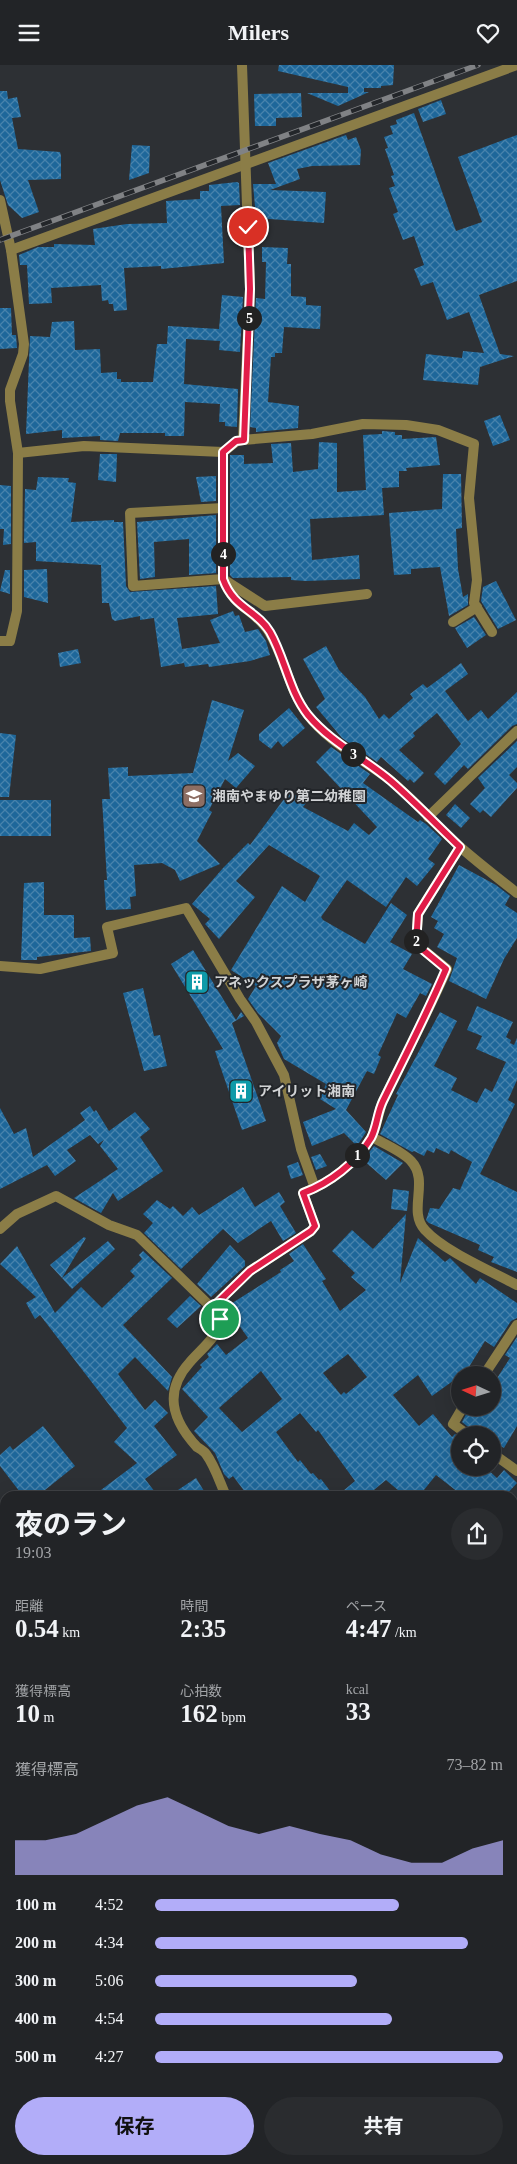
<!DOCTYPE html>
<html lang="ja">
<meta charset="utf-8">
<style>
:root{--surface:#222427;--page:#2a2c2f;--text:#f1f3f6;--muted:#a2a4a7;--line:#3f4144;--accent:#b2adf9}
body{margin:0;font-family:"Times New Roman","Noto Sans JP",serif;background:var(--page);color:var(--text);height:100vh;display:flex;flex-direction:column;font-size:19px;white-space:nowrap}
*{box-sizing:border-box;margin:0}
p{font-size:16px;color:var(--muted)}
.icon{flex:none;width:28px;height:28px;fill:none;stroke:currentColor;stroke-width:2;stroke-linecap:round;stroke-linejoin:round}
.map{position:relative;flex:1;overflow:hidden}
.side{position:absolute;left:0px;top:1426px;width:518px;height:674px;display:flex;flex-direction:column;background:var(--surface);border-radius:15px 15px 0 0;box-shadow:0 5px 20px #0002,0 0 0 1px var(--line)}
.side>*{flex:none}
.needle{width:32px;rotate:274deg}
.buttons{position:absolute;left:451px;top:1301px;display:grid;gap:10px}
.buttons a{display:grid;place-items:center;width:50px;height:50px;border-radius:50%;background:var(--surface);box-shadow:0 5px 20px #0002,0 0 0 1px var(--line);font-size:25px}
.pin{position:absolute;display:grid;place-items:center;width:42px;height:42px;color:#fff;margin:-21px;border:2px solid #fff;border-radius:50%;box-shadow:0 1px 5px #0007}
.km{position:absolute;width:25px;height:25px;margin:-12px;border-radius:50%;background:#222;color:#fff;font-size:14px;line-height:25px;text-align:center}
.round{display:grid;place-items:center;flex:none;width:52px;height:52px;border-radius:26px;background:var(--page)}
.head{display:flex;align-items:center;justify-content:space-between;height:85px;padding:0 15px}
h1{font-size:28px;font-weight:700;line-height:38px}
.metrics{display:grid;grid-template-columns:repeat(3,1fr);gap:8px;height:85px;padding:5px 15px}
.metrics div{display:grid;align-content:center}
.metrics b{font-size:25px;font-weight:700}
.metrics small{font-size:14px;font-weight:400}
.metrics p{font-size:14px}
.chart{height:140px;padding:10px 15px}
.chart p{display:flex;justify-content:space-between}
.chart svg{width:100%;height:90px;margin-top:5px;fill:var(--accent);opacity:.7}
.primary-button{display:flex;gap:10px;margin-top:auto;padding:10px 15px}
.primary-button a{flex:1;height:58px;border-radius:30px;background:var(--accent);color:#111;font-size:20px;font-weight:700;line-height:58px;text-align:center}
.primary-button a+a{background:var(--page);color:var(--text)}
ul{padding:0 15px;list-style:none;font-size:16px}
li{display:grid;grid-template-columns:80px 60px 1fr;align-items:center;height:38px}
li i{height:12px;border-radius:6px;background:var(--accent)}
header{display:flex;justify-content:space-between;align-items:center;height:65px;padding:0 15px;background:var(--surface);font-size:22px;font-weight:700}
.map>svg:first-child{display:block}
.building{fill:url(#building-cross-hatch);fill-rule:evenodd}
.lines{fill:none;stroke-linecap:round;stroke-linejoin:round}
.street{stroke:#8b7d47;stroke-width:10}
.primary{stroke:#e8c950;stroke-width:12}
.rail-casing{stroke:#808285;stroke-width:5.5}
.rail{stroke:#23262a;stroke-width:4;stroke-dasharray:11;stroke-linecap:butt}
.route-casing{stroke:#fff;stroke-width:10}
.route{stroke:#e11d48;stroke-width:6}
.labels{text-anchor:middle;stroke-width:4;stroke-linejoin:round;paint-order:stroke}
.poi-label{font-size:14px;font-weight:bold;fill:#d1d3d5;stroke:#23262a;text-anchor:start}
</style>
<header><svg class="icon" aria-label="menu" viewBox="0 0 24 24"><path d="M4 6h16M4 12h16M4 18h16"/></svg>Milers<svg class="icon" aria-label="heart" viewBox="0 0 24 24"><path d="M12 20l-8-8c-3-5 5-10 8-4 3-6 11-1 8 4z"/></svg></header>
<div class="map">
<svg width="517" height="2099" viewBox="0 0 517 2099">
<defs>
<pattern id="building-cross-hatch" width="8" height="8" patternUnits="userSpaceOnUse" patternTransform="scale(1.25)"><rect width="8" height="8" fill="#1e679a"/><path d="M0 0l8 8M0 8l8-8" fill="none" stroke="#4883ac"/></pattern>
</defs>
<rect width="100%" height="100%" fill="#2d3034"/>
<g class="building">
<path d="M279,0H394L393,20L381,21V23H364V27H369L338,41L307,28H348V22L278,6Z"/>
<path d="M0,26H7L8,34L17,32L21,52L12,53L18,84L60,87L61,91V114L28,115L39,147L22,153L8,140L0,115Z"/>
<path d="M301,28L302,52L276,53V61H255L254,29Z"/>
<path d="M441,35L446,49L423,57L418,44Z"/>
<path d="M414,48L456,166L482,157L458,92L517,70V216L479,230L500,289L514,291L480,302L478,320L423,315L426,289L462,293L463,286L484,288L469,247L447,255L433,217L421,221L414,204L424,200L414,171L403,175L393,149L398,147L389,123L395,121L391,111L394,110L385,84L388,83L384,72L393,69L390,61L397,59L396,55Z"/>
<path d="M346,70L348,75L356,72L361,85L360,100L312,101L297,104L300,114L270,125L326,127L324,158L256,153L253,119H276L268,98Z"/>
<path d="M132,80L150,81L149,108L129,115Z"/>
<path d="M237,117L239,118L240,140L221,141L224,198L161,204V201L124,203L127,245L114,246L113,239H109L108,235L102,236L101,220L51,223L52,238L29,239L27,200H20L19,190L38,182H54V179L95,180L93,164L127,159L167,158L166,136L200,134V126H209V120Z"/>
<path d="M262,182L288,183L287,199H291V231L306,232V240L321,241L320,264L284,262L282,288H275V292H271L268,337L299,341L298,363L256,367V363L250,362L256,233L265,234L266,197H262Z"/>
<path d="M222,230L243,232L240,287L219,285L220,276L186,274L184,319L238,324L237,362L225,361V357H219L220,339L185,337L184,371H165V368H120L118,376L100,375V371L62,373V365L26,369L30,271L50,272L52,257L74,256L75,285L100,284L101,308L117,307V314H121V317H153L157,279H167L168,261L219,264Z"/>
<path d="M0,243H11L12,270H16L17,283L0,284Z"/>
<path d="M500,350L510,375L493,381L484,356Z"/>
<path d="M382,366L395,367V370H402V374L436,372L440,400L406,403L407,406H399V422L382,423L384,450L310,454L312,495L359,490L360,514L306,516L291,515V512L233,513L230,510V390H244V399L273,398L271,379L291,378L293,407L318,404L319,377L337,378V427L366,425L363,370L382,369Z"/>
<path d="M100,389H117L116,417L98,415Z"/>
<path d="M443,409H461L462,463L456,464L458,504L463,532L468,529V540L449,551L440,502L411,504V509L394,510L390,464L389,448L442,444Z"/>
<path d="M216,411V436L201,437L196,412Z"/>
<path d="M38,412L69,413L68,417L76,418L71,457L114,455V457H123L126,521L130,527L216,521L218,549L177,553L182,584L220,578L210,555L233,546L235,551L239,550L245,567L258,564L266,576L270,590L250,596L209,602L208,599L185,602L184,598L161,602L154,553L140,555V551L115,556L112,554L109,538H102L101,500L36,496V477L24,478L25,424L36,425Z"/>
<path d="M0,420L11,421V479L3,480L4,464H0Z"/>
<path d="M216,450V508L189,510V474L154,477L155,512L140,514L137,457Z"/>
<path d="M47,504L48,538L24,532V505Z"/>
<path d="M5,505H10V529L0,526Z"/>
<path d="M496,516L516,555L498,564L481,536L483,522Z"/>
<path d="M474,552L486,570L467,583L455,563Z"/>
<path d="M326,581L339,605L365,632L379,654L384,649L389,654L413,633L410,629L423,619L427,623L461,598L468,609L445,626L468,656L481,645L488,654L517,627V659L512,661L468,704L464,700L445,720L434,709L461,679L437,648L413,668L415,671L399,685L424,708L414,718L410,714L408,716L381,692L377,697L342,673L316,642L325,634L303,594Z"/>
<path d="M78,584L81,598L60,602L58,588Z"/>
<path d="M212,635L244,645L228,696L238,688L255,701L236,723L225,714L209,745L212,747L197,776L220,799L180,816L175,805L162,798L134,800L136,831L130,832L131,844L106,845L104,815H107L102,734H110L108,703L128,702V711L193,708Z"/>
<path d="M289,643L305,663L283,682L278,676L271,684L259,675V669Z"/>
<path d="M0,668L16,670L9,732H0Z"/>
<path d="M517,676V702L509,710L517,718V723L491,752L483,745L480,748L470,739L485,723L478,713Z"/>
<path d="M331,682L370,709L363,718L418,757L420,755L426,759L442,774L428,794L435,799L417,821L406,812L386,842L347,815L321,852L323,855L365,879L391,838L407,850L390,877L412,889L403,904L432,919L426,931L420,928L406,953L397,948L378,990L381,992L374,1009L367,1006L346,1045L366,1067L357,1081L344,1068L312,1081L303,1057L336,1044L320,1034L326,1019L284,994L277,978L281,971L258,948L248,934L256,921L231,905L282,821L305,837L320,811L269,780L236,816L255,832L219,874L205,859L210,854L192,839L223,803L248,778L250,780L290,726L306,738L303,742L348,766L354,758L369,770L377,762L316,697Z"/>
<rect x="0" y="735" width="51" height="36"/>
<path d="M455,739L470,753L461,763L446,750Z"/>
<path d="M459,800L496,820L510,831L505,840L517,848V873L504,894L486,934L449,916L457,893L437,882L444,869L434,863L438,856L431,852Z"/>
<path d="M44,817V850H74V873L90,872L91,886L37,892V895H21L24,818Z"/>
<path d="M193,885L236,955L241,947L244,951L232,958L266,1056L242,1065L215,986L223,984L171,899Z"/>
<path d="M143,923L154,971L160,970L167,1001L144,1006L123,928Z"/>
<path d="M477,941L513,957L506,972L511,975L510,978L514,980L517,973V1015L508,1035L515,1039L480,1109L517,1127V1207L491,1197L494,1192L478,1185L480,1180L429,1158L426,1155L430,1143L439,1144L453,1123L460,1125L472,1097L451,1085L449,1089L436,1083L434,1088L427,1085L424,1091L414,1086L412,1087L380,1069L398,1030L396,1029L440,947L457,956L434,1001L457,1013L451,1025L477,1038L485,1023L492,1027L506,997L476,984L482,971L467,965Z"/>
<path d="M90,1041L94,1047L96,1045L109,1066L135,1047L150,1064L140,1072L163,1106L118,1136L113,1128L101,1148L74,1133L118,1104L100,1081L104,1075L98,1079L90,1070L67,1085L76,1096L55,1111L47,1100L0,1124V1043L14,1069L26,1063L33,1092L85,1055L80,1048Z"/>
<path d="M374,1081L403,1098L386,1115L363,1095Z"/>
<path d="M320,1089L327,1101L316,1105L311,1092Z"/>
<path d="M298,1097L303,1110L291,1114L287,1101Z"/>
<path d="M243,1122L255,1142L279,1127L285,1137L280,1141L296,1168L283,1176L271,1156L238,1178L223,1164L181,1204L144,1168L153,1158L143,1149L157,1135L170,1144L173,1141L183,1151L192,1142L199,1150Z"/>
<path d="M393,1124L409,1126L407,1146L391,1144Z"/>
<path d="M406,1149L400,1218L418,1173L445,1197L450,1193L476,1219L480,1213L517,1238V1253L511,1256L494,1282L485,1276L464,1310H460V1314L457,1313L432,1331L418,1310L393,1330L419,1361L433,1349L452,1372L455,1369L460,1373V1402H485L497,1413L504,1405L517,1418L505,1431H463L436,1410L419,1431H405L386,1415L369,1429L367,1427L363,1431H337L355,1416L318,1365L316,1367L300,1348L276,1367L298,1397L300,1395L311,1409L313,1408L319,1415L321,1414L334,1431H248L233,1411L229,1414L224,1409L215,1388L194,1366L208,1352L182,1324L202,1302L200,1300L209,1292L207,1289L217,1279L226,1290L248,1273L226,1242L281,1207L280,1205L294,1196L289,1189L303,1179L326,1214L322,1216L340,1246L366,1225L351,1212L355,1208L332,1186L352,1165L373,1184ZM348,1289L367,1312L346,1329L344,1327L341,1330L323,1308ZM261,1306L282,1334L242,1367L219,1343Z"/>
<path d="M84,1172L86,1173L62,1213L50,1200Z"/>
<path d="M108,1176L115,1184L72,1224L62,1213Z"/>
<path d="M230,1180L245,1196V1201L211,1232L197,1219Z"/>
<path d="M17,1181L55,1248L81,1222L102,1243L135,1211L130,1206L142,1194L139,1190L143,1186L172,1213L123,1260L172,1312L168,1326L135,1292L118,1309L145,1345L155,1335L168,1348L154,1361L177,1390L145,1414L158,1431H93L137,1398L114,1377L127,1363L40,1250L35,1254L26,1238L36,1232L0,1199Z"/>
<path d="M190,1231L201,1241L177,1263L167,1254Z"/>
<path d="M517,1272V1361L504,1383L492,1376V1370H475L472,1365L462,1357L470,1342H492V1321L510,1293L505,1290Z"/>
<path d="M43,1361L75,1401L45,1425L50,1431H23L0,1401V1390L10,1381L13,1385Z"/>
<path d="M196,1413L204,1426L197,1431H169Z"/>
</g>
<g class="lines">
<g class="street">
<path d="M0,135L11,185L24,279L23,289L10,325V336L18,388L17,546L10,576H0"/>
<path d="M11,185L517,0"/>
<path d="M243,375L312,369L363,359L406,360L438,365L474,379L469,433L477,515L474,538L492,567"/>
<path d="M223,387V514C234,544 255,544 269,567C285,593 289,625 307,649C329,678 362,693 390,715C414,735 435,759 458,780C477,797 498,813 517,828"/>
<path d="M18,388L84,381L223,387L237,376L243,375L250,224L242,0"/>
<path d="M223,443L130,448L133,521L223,514L265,541L367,529"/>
<path d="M453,557L477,542"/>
<path d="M428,752L517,666"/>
<path d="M0,901L40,904L113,888L107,862L186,843L240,934L256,957L284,1010L301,1084L315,1123"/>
<path d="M372,1072C384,1079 402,1086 411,1096C430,1116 407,1146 425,1165C444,1186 491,1206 517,1220"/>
<path d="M0,1164L17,1149L56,1131L109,1160L137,1170L212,1243L220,1255C219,1271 200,1285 190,1297C163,1327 172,1355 197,1382C200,1384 204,1386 206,1389C215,1401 220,1418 226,1431"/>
<path d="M212,1243L250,1206L311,1166L315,1161L303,1128C330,1118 356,1098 371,1073C377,1062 378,1048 383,1036C404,993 427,949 447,904L416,879L418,849L460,782"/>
<path d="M484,1310L517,1260"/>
<path d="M463,1342L453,1359L468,1370"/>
<path d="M492,1388L517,1406"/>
<path d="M0,1660L5,1667"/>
<path d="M512,1701L517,1705"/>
<path d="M0,1836L5,1841"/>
<path d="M0,1925L5,1920"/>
<path d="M0,1951L5,1956"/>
<path d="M0,2052L5,2056"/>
<path d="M59,2095L64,2099"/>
<path d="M254,2095L258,2099"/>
<path d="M357,2095L361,2099"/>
<path d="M144,2099L148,2095"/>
</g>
<g class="primary">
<path d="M512,1559H517"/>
<path d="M0,1612L5,1611"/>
</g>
<g class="rail-casing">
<path id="rail" d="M0,175L478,0"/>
</g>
<use href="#rail" class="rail"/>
</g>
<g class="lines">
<g class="route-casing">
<path id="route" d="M220,1254L212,1243L250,1206L311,1166L315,1161L303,1128C330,1118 356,1098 371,1073C377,1062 377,1048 383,1036C404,993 427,949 446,904L416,879L418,849L460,782C437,760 415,737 391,716C364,693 331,678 308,650C289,626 285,593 270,567C256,544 234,544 223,514V387L236,376L244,375L250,224L248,162"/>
</g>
<use href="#route" class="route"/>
</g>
<defs>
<g id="school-square" transform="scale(1.25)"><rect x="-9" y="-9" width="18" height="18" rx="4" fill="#8d6e63" stroke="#23262a"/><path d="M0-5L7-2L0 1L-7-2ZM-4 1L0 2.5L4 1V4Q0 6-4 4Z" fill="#fff"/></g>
<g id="building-square" transform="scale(1.25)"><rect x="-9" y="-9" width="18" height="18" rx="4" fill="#0f9aa8" stroke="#23262a"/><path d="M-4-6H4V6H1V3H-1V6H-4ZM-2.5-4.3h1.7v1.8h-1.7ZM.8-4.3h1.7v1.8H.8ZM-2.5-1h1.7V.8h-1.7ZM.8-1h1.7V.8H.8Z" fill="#fff"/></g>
</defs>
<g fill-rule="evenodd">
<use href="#school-square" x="194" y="731"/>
<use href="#building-square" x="197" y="917"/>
<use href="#building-square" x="241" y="1026"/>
</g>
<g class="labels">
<g class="poi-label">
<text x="212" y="736">湘南やまゆり第二幼稚園</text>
<text x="214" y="922">アネックスプラザ茅ヶ崎</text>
<text x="258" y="1031">アイリット湘南</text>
</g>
</g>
</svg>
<div class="buttons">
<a><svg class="needle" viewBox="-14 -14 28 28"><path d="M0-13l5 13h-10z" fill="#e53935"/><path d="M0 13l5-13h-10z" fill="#a2a4a7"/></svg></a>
<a><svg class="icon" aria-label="locate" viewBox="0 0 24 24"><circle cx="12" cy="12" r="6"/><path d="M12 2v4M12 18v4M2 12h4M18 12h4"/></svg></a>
</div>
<div class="pin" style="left:220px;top:1254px;background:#1e9e55"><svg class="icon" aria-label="arrive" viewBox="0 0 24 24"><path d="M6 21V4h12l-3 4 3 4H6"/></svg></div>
<div class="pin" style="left:248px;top:162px;background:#d93025"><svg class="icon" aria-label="check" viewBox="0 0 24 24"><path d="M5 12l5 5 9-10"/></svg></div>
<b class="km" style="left:357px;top:1090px">1</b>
<b class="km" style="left:416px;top:876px">2</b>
<b class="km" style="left:353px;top:689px">3</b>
<b class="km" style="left:223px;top:489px">4</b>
<b class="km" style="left:249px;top:253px">5</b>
<section class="side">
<div class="head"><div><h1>夜のラン</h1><p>19:03</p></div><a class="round"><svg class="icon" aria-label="share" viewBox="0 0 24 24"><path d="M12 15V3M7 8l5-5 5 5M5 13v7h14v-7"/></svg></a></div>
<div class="metrics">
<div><p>距離</p><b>0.54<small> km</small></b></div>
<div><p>時間</p><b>2:35</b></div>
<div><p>ペース</p><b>4:47<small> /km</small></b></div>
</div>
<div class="metrics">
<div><p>獲得標高</p><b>10<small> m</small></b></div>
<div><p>心拍数</p><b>162<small> bpm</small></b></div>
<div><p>kcal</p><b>33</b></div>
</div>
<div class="chart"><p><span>獲得標高</span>73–82 m</p>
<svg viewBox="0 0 160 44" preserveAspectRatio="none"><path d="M0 44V27L10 27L20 24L30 17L40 10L50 6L60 13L70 20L80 24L90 20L100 24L110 27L120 34L130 38L140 38L150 31L160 27V44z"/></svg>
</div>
<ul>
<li><b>100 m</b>4:52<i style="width:70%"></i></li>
<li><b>200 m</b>4:34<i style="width:90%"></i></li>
<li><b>300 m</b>5:06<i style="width:58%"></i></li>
<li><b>400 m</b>4:54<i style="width:68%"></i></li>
<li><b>500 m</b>4:27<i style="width:100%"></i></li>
</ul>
<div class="primary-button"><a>保存</a><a>共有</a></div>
</section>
</div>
